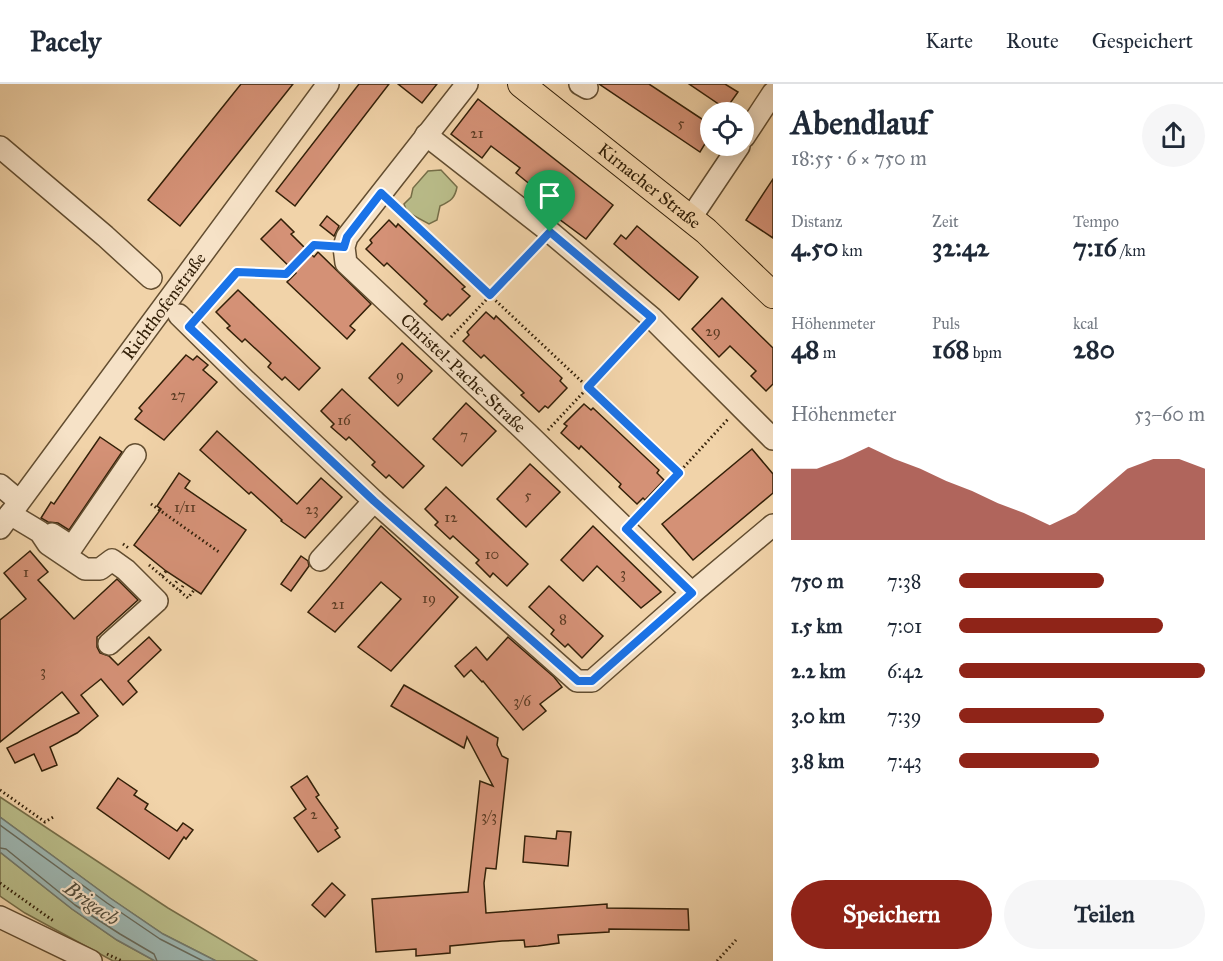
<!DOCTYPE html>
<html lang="de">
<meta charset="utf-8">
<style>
:root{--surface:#fff;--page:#f6f6f7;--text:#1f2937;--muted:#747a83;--line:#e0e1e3;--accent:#8f2418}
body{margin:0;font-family:"IM FELL Great Primer",serif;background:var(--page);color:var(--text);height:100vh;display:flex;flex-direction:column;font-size:22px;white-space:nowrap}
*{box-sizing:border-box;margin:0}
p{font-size:20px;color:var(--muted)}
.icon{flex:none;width:33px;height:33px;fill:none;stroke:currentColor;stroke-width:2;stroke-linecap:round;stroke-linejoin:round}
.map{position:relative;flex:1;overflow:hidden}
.panel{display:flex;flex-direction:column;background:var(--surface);width:450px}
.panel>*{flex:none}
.fabs{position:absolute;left:700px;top:18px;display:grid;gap:12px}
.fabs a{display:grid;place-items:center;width:54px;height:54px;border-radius:50%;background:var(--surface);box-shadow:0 3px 15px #0003;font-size:30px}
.pin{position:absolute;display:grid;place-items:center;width:51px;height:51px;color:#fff;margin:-62px -26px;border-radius:50% 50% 50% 0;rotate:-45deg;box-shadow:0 0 6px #0007}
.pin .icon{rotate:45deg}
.round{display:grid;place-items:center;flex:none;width:63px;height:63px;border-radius:32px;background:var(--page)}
.headline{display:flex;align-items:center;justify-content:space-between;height:102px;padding:0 18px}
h1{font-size:33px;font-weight:800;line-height:45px}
.stats{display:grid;grid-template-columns:repeat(3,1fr);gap:9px;height:102px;padding:6px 18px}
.stats div{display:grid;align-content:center}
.stats b{font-size:26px;font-weight:800}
.stats small{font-size:16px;font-weight:400}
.stats p{font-size:16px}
.chart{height:168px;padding:12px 18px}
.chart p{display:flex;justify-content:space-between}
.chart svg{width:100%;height:108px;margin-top:6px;fill:var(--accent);opacity:.7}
.primary-button{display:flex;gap:12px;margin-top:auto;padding:12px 18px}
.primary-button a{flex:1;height:69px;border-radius:36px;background:var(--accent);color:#fff;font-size:24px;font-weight:800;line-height:69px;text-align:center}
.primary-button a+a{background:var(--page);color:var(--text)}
ul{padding:0 18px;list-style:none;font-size:20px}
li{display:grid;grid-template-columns:96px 72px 1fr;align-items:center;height:45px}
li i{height:15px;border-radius:8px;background:var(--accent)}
header{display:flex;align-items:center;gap:36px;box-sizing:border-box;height:84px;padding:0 30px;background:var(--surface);border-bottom:2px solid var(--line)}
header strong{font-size:28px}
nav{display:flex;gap:33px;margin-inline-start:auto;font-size:21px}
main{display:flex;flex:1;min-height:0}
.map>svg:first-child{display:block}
.green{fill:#b9bc89;stroke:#766e48;stroke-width:1.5}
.water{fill:#9db6b1;stroke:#737a6d;stroke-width:1.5}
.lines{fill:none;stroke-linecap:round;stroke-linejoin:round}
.shore{stroke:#686b5c;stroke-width:1.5}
.building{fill:#d49176;stroke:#332008;stroke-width:1.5}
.minor-casing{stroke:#624d30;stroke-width:24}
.major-casing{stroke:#332008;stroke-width:28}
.path{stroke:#332008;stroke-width:3;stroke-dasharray:1.5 3;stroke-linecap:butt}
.minor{stroke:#f6e2c7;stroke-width:21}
.major{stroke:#f1d3a9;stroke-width:26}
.route-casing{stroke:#fff;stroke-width:12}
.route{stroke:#1a73e8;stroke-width:8}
.labels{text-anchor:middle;stroke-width:4.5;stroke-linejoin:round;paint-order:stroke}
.number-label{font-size:15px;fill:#5b3c24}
.street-label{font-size:18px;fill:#332008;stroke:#f6e2c7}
.water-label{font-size:20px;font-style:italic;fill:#534d3b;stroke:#f6e2c7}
</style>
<header>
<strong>Pacely</strong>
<nav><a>Karte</a><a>Route</a><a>Gespeichert</a></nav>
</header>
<main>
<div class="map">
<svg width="773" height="877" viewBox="0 0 773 877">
<rect width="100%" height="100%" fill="#f1d3a9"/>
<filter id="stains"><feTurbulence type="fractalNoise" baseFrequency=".00333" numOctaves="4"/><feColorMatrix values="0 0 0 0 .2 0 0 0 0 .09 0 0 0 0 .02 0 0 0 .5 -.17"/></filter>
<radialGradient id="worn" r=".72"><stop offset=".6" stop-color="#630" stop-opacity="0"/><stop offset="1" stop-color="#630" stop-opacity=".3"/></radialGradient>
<g class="green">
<path d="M441,86L457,103C455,114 451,117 440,122L437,136L429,140L407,128L404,120L411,113L413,104L428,87Z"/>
<path d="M0,713L168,824L257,877H216L163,850L110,814L0,733Z"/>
<path d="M0,768L72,825L117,856L155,877H113L25,829L0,812Z"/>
</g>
<path class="water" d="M0,733L110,814L163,850L216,877H155L117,856L72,825L0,768Z"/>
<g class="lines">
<g class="shore">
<path d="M0,741L107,819L160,855L203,877"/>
<path d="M0,764L6,765L75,821L120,850L154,870L157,877"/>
</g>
</g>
<g class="building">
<path d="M241,0H293L180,142L148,116Z"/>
<path d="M359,0H389L295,122L276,107Z"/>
<path d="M398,0H437L422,19Z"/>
<path d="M599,0H649L711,41V50L700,68Z"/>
<path d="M689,0H725L738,8L726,25Z"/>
<path d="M478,15L613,121L586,155L555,132L565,120L536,97L532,102L516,89L520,84L491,62L482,74L451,50Z"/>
<path d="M773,95V154L746,136Z"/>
<path d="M327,132L339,142L334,152L320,141Z"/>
<path d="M281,135L294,148L291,150L314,173L318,168L371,220L350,242L355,246L347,255L287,198L296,189L261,155Z"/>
<path d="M389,136L396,143L398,140L465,203L462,205L470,212L450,232L448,230L442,236L424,220L427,217L387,179L384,182L366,165L372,159L370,156Z"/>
<path d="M637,142L698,193L679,216L614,160L621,151L626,155Z"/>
<path d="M238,206L320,284L299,306L285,293L282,296L268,283L271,279L245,255L242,258L227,244L230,242L216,228Z"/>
<path d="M722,214L773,264V300L766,307L751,292L756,287L730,262L719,273L692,245Z"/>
<path d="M486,228L494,235L496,232L562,294L560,297L567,304L548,324L545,322L539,328L521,311L524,309L484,271L481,274L463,257L469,251L467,248Z"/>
<path d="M402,259L432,287L398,322L369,294Z"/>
<path d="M186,271L193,276L197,272L208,281L203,286L217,298L164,356L135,335L142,327L139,324Z"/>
<path d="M342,305L424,382L403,404L389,391L386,394L372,381L375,378L349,353L346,356L331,343L334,340L321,327Z"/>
<path d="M466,319L496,347L462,382L433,355Z"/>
<path d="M584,320L591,326L593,324L659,386L657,389L664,396L645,416L643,414L637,420L619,403L621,400L581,362L579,365L561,349L567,342L564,340Z"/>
<path d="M217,347L297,420L321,394L342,413L305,454L281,437L282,436L251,408L249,410L200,366Z"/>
<path d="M100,353L122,368L69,446L58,439L48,438L41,434L51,418L54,420Z"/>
<path d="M752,365L773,390V409L693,476L662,440Z"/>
<path d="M530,380L560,408L526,443L497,415Z"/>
<path d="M179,389L190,397L185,404L246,446L201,510L166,487L134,461L161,425L157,422Z"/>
<path d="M446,403L528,480L507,502L493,489L490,493L476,479L479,476L453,452L450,455L435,441L438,438L425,425Z"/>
<path d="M381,442L458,513L391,587L358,563L401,515L381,498L335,548L308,528Z"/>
<path d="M593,442L661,508L641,524L597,482L583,497L561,476Z"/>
<path d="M30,467L48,488L38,496L74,535L117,495L138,516L97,553V563L100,569L109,572L118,581L149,553L161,566L128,597L137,608L123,621L101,595L81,611L98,632L77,649L50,663L57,681L42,687L34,670L15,679L7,664L79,629L62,608L0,658V536L26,515L4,489Z"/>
<path d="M301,472L308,477L309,482L291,507L281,500Z"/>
<path d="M549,502L603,552L582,574L568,560L565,563L551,550L554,546L529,523Z"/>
<path d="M508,553L554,593L562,603L540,620L546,627L523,646L483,597L482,598L471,586L464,593L455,582L476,563L487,576Z"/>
<path d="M404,601L498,654L497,661L502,672L508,675L496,785L486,784L484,799L486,829L607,820V824L688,825L689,846L609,845V848L558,851L559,859L538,862L525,863L524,856L502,857L450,862V869L416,872V865L376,868L372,815L468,808L480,697L493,702L467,653L464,664L391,622Z"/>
<path d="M307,692L319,711L316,713L338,744L335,746L340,753L318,768L294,734L306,725L291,703Z"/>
<path d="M118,694L137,707L134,711L148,720L145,725L177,747L183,739L193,746L186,755L184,753L169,775L97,724Z"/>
<path d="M557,747L571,748L568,782L523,778L525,752L556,755Z"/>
<path d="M332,799L345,811L325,833L312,821Z"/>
</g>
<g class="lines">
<g class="minor-casing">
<g id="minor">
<path id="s1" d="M467,0L347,153L344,163L346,179L527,349L692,509"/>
<path d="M580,0L587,4"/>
<path d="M426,51L550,148L652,234L773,355"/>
<path d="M744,53L773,9"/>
<path d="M0,63L105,152L151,194"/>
<path d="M690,135L739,62"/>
<path d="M179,231L246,297L374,417L577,597H592L692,509L773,441"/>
<path d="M0,401L19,417"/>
<path d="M10,430L40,448L48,460L85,485H100L112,476L126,486L157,517L109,560"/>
<path id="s2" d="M0,444L328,0"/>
<path d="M52,450L72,463L135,371"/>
<path d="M320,476L374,417"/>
<path d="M0,833L91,877"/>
</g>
</g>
<g class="major-casing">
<g id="major">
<path id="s3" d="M521,0L706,147L773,211"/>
</g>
</g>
<g class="path">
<path d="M394,121L679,389"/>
<path d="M200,230L237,188L286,190L313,161L327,162"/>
<path d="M451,253L539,160"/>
<path d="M548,346L642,246"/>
<path d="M151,420L219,468L221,467"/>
<path d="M638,433L729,334"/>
<path d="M123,460L130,465"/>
<path d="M149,481L188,514L194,506"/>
<path d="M162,492L166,487"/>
<path d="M173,502L178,496"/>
<path d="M180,507L184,500"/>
<path d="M0,706L45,738L55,732"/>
<path d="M0,799L55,838"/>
<path d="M107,870L122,877"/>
<path d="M717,877L736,856"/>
</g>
<use href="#minor" class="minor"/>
<use href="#major" class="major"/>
</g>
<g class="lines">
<g class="route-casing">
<path id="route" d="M381,109L490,211L550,148L652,234L588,303L679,389L626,445L692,509L592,597H578L374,417L189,243L237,188L286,190L314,161L344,163L347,153Z"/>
</g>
<use href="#route" class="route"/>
</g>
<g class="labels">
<g class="number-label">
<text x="681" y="44">5</text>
<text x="477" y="54">21</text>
<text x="713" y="252">29</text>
<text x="400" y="296">9</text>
<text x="178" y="316">27</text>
<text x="344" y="341">16</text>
<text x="464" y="356">7</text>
<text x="528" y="416">5</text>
<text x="185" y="428">1/11</text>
<text x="312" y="430">23</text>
<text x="451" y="438">12</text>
<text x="492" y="475">10</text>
<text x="26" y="493">1</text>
<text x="623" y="494">3</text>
<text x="429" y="519">19</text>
<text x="338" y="525">21</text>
<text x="563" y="540">8</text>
<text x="43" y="592">3</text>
<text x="522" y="622">3/6</text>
<text x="314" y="735">2</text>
<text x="489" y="737">3/3</text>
</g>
<g class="street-label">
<text dy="6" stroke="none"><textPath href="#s3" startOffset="164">Kirnacher Straße</textPath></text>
<text dy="6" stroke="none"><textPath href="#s2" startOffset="276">Richthofenstraße</textPath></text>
<text dy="6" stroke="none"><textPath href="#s1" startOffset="382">Christel-Pache-Straße</textPath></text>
</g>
<g class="water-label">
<text transform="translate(92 819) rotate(35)" y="7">Brigach</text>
</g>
</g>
<rect width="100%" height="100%" filter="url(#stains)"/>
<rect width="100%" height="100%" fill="url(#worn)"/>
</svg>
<div class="fabs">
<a><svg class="icon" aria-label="locate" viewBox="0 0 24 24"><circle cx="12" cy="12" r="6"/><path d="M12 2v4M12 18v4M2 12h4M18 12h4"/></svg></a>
</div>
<div class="pin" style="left:550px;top:148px;background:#1e9e55"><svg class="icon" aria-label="arrive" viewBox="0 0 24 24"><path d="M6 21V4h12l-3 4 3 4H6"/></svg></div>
</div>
<section class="panel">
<div class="headline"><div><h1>Abendlauf</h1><p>18:55 · 6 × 750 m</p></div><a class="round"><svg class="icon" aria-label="share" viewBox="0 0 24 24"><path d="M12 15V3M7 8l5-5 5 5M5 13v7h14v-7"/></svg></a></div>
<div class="stats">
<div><p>Distanz</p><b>4.50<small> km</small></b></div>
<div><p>Zeit</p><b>32:42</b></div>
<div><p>Tempo</p><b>7:16<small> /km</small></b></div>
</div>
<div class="stats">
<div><p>Höhenmeter</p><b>48<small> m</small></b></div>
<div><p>Puls</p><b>168<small> bpm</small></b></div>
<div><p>kcal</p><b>280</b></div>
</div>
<div class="chart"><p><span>Höhenmeter</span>53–60 m</p>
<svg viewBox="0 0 160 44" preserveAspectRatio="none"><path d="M0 44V15L10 15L20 11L30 6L40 11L50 15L60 20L70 24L80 29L90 33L100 38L110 33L120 24L130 15L140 11L150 11L160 15V44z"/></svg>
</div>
<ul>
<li><b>750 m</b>7:38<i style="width:59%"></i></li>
<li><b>1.5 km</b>7:01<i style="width:83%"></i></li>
<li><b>2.2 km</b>6:42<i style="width:100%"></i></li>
<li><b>3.0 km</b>7:39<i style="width:59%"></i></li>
<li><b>3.8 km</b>7:43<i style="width:57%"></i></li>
</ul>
<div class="primary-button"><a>Speichern</a><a>Teilen</a></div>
</section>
</main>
